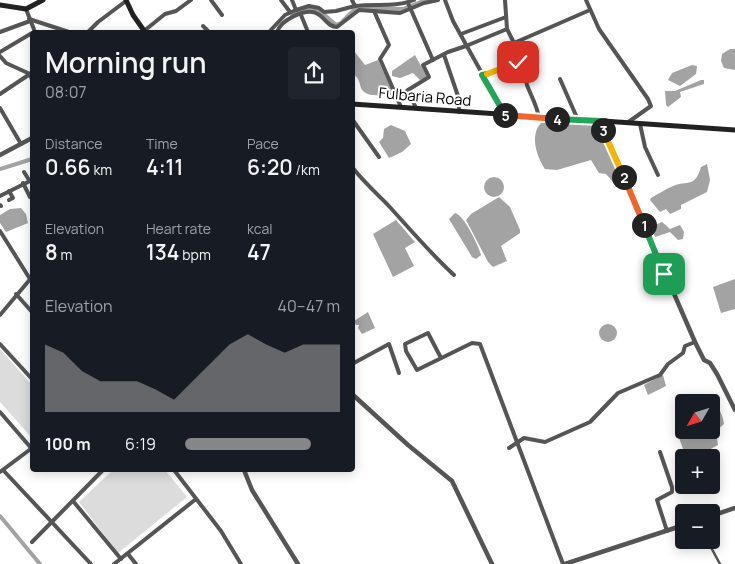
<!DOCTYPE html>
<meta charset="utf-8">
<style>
:root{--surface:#171b24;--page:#20242c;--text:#f1f3f6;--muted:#9ea1a6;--accent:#858687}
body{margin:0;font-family:Manrope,sans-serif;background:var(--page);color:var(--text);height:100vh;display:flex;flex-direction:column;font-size:19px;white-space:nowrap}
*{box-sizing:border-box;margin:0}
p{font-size:16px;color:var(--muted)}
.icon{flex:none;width:28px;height:28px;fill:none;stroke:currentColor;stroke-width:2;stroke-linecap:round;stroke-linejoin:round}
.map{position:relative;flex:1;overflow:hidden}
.drawer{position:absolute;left:30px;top:30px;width:325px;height:442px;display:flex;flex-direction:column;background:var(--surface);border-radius:5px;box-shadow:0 2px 12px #0003}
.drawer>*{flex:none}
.needle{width:32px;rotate:231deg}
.controls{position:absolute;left:675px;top:394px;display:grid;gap:10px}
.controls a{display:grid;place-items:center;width:45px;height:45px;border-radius:5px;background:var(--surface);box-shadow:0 2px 12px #0003;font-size:25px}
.pin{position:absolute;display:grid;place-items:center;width:42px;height:42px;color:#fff;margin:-21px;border-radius:10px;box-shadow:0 2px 8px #0006}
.km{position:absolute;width:25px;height:25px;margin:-12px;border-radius:50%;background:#222;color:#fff;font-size:14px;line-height:25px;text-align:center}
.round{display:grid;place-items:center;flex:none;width:52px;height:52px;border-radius:5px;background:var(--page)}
.summary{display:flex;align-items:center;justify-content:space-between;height:85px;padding:0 15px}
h1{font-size:28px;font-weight:600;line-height:38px}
.stats{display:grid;grid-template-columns:repeat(3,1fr);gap:8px;height:85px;padding:5px 15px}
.stats div{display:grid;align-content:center}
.stats b{font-size:21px;font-weight:600}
.stats small{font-size:14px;font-weight:400}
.stats p{font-size:14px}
.chart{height:140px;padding:10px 15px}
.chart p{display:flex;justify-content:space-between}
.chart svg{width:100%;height:90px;margin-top:5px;fill:var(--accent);opacity:.7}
ul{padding:0 15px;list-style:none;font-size:16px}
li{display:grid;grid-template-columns:80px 60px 1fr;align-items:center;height:38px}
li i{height:12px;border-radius:6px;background:var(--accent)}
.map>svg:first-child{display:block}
.green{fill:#dcdcdc}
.water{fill:#a3a3a3}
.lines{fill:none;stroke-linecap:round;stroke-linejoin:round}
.canal{stroke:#a3a3a3;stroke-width:4}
.pedestrian{stroke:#555;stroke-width:2.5}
.minor{stroke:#555;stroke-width:4}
.tertiary{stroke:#555;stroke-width:4.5}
.secondary{stroke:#222;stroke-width:5}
.split-1-casing{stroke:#fff;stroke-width:10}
.split-2-casing{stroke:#fff;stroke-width:10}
.split-3-casing{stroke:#fff;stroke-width:10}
.split-4-casing{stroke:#fff;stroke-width:10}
.split-5-casing{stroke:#fff;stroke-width:10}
.split-6-casing{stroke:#fff;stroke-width:10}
.split-7-casing{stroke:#fff;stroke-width:10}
.split-1{stroke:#22a559;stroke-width:6}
.split-2{stroke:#f0652b;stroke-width:6}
.split-3{stroke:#f5b400;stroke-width:6}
.split-4{stroke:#22a559;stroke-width:6}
.split-5{stroke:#f0652b;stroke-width:6}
.split-6{stroke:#22a559;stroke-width:6}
.split-7{stroke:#f5b400;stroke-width:6}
.labels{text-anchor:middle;stroke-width:4;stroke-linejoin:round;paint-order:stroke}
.street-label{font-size:15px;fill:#000;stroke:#fff}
</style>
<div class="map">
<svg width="735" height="564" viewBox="0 0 735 564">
<rect width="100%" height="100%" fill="#fff"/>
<g class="green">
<path d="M0,349L32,385V438L0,402Z"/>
<path d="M113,470H165L187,497L118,553L79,502Z"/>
</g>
<g class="water">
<path d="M730,49H735V70L724,68L721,61L722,54Z"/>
<path d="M354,51L365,65L378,60L392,90L391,95C382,95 365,98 361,88C359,82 359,78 353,74Z"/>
<path d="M415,55L427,77L420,80L413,73L400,78L392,76V71Z"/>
<path d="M692,65L697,66L696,74L680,86L668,80L672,73Z"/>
<path d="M701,80H704V84L680,92L681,97L668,107L666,105L665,91H675Z"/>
<path d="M545,120L595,124L622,179L613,182L606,174L599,173L591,160L557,170L545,169C536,156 528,130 545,120Z"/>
<path d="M391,125L405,131L411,144L402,152L389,158L379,142L383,138L384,129Z"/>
<path d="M707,164L710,180L707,192L681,205V209L670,214L666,209L660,212L650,200L651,198C658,194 666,189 673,186C688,180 695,188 701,167Z"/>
<circle cx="494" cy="187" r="10"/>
<path d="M499,197L510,207L520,230V233L501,246L507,261L493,267L488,262L466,220L471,214Z"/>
<path d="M21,208L26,214L28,223L6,232L0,223V215L10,209Z"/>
<path d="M455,213C464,215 478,245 481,255L476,259L472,257L449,219Z"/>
<path d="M396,220L415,242L405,248L414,266L393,277L373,234Z"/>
<path d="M662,222L670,229L680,225L684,232L683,239L678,240L670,232L655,237L651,227Z"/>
<path d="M735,279V309L721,313L713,287Z"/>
<path d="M368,312L375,328L362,334L358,328L359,325H356L354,321Z"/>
<circle cx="608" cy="333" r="9"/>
<path d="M663,375L666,386L648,395L644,385Z"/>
<path d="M707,394C715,399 723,414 724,424L716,431L718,445L707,451L705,457H686L679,438L677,424L684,418V430H711V402H696Z"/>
</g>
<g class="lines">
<g class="canal">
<path d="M292,16L305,8L320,11L336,25L341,23L356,8L403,9L426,0"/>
<path d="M0,169L32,159"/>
<path d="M0,516L40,564"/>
</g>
<path class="pedestrian" d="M707,540L720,564"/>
<g class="minor">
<path d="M211,0L222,15"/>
<path d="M281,0L290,12"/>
<path d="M292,0L296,10"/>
<path d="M445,0L453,21L500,106L502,115"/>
<path d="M586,0L599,29L648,99L651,106L627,123"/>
<path d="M408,3L433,60"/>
<path d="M355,6C375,3 394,8 414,0"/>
<path d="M26,9L35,32"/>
<path d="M374,11L389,45L380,59L401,107"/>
<path d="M301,15L308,32"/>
<path d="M29,19L69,32"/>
<path d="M203,26L209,32"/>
<path d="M144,31L165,14L176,11L191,0"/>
<path d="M0,32L30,21"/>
<path d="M88,32L98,22L126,1"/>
<path d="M269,32L285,15L296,10L309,6L319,8L324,12L336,11L355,6L352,0"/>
<path d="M277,32C281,20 306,7 318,14C325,18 328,27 337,27L359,10L400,13L424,3L438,0"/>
<path d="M461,34L506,17"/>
<path d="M0,52L32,33"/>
<path d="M444,55L459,99V112"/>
<path d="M0,56L6,63L30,74L0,94"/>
<path d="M32,72L30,74L32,80"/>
<path d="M482,75L518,62L514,43L507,29L505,0"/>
<path d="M560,79L578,120"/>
<path d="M408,90L429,77L423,65L448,52L466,46L507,29"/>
<path d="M397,98L408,90L416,108"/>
<path d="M0,108L21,144"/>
<path d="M539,118C537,105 531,96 527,85C520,64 537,63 514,43L590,10"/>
<path d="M352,119L379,157"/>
<path d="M640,124L645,147L658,175"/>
<path d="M352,167C363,181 375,192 387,204C410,229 429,252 454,275"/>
<path d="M24,172L29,180"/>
<path d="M23,183L30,197"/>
<path d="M0,196L32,180"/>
<path d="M9,200L13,198L9,191"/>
<path d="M0,205L1,206"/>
<path d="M0,231L30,279"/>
<path d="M16,294L32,312"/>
<path d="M0,315L32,277"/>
<path d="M0,344L32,379"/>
<path d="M441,358L428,333L405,344L406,351L417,370L472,343L480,344L563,564"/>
<path d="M352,364L389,344L399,373"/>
<path d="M0,412L32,449"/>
<path d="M509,448L524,438L545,442L590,422L618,393L660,375L668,364L683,353L685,346L695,342"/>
<path d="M660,452L672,487V492L657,500L667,531"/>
<path d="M3,470L91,564"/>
<path d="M174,470L221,531L241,564"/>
<path d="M0,472L32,448"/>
<path d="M73,501L121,559"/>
<path d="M32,542L103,470"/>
<path d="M128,554L136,564"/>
<path d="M114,564L196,499"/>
</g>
<g class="tertiary">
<path d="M599,121L695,342L704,360L710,363L717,374L735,410"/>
<path d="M0,155L32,138"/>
<path d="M352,394L408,445L452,481L492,564"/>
<path d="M244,470L252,490L298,564"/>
<path d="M711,516L735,508"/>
<path d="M565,564L684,525"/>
</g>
<g class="secondary">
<path d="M126,0L133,15L145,32"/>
<path d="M0,5L26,9L43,0"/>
<path d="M352,104L735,130"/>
</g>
</g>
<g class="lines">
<g class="split-1-casing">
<path id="split-1" d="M644,225L664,274"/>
</g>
<g class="split-2-casing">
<path id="split-2" d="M624,177L644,225"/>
</g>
<g class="split-3-casing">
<path id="split-3" d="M603,130L624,177"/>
</g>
<g class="split-4-casing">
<path id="split-4" d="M557,119L600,121L603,130"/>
</g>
<g class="split-5-casing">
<path id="split-5" d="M505,115L557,119"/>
</g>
<g class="split-6-casing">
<path id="split-6" d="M487,74L482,75L500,106L502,115H505"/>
</g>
<g class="split-7-casing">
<path id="split-7" d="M487,74L518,62"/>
</g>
<use href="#split-1" class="split-1"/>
<use href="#split-2" class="split-2"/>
<use href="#split-3" class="split-3"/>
<use href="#split-4" class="split-4"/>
<use href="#split-5" class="split-5"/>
<use href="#split-6" class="split-6"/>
<use href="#split-7" class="split-7"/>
</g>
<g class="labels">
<g class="street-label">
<text transform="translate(425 97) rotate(5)" y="5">Fulbaria Road</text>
</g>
</g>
</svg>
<div class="controls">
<a><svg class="needle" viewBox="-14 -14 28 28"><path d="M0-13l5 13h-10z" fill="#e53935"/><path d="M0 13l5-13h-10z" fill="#9ea1a6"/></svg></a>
<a>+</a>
<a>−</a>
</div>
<div class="pin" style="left:664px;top:274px;background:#1e9e55"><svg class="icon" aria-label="arrive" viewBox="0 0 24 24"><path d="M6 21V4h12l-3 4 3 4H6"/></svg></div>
<div class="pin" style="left:518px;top:62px;background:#d93025"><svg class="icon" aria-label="check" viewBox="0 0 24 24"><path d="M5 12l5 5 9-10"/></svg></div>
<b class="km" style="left:644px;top:225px">1</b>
<b class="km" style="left:624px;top:177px">2</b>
<b class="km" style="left:603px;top:130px">3</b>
<b class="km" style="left:557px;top:119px">4</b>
<b class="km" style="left:505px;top:115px">5</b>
<section class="drawer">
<div class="summary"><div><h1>Morning run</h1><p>08:07</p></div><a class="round"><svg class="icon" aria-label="share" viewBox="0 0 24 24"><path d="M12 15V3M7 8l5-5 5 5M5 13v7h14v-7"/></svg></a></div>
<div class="stats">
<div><p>Distance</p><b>0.66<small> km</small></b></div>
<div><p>Time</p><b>4:11</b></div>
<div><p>Pace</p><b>6:20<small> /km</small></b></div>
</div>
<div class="stats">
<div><p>Elevation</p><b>8<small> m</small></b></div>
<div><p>Heart rate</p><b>134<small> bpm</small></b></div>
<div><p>kcal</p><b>47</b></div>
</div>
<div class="chart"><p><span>Elevation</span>40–47 m</p>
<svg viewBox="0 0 160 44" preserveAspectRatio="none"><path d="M0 44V11L10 15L20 24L30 29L40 29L50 29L60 33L70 38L80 29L90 20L100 11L110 6L120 11L130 15L140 11L150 11L160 11V44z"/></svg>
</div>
<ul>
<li><b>100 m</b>6:19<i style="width:81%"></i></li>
</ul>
</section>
</div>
